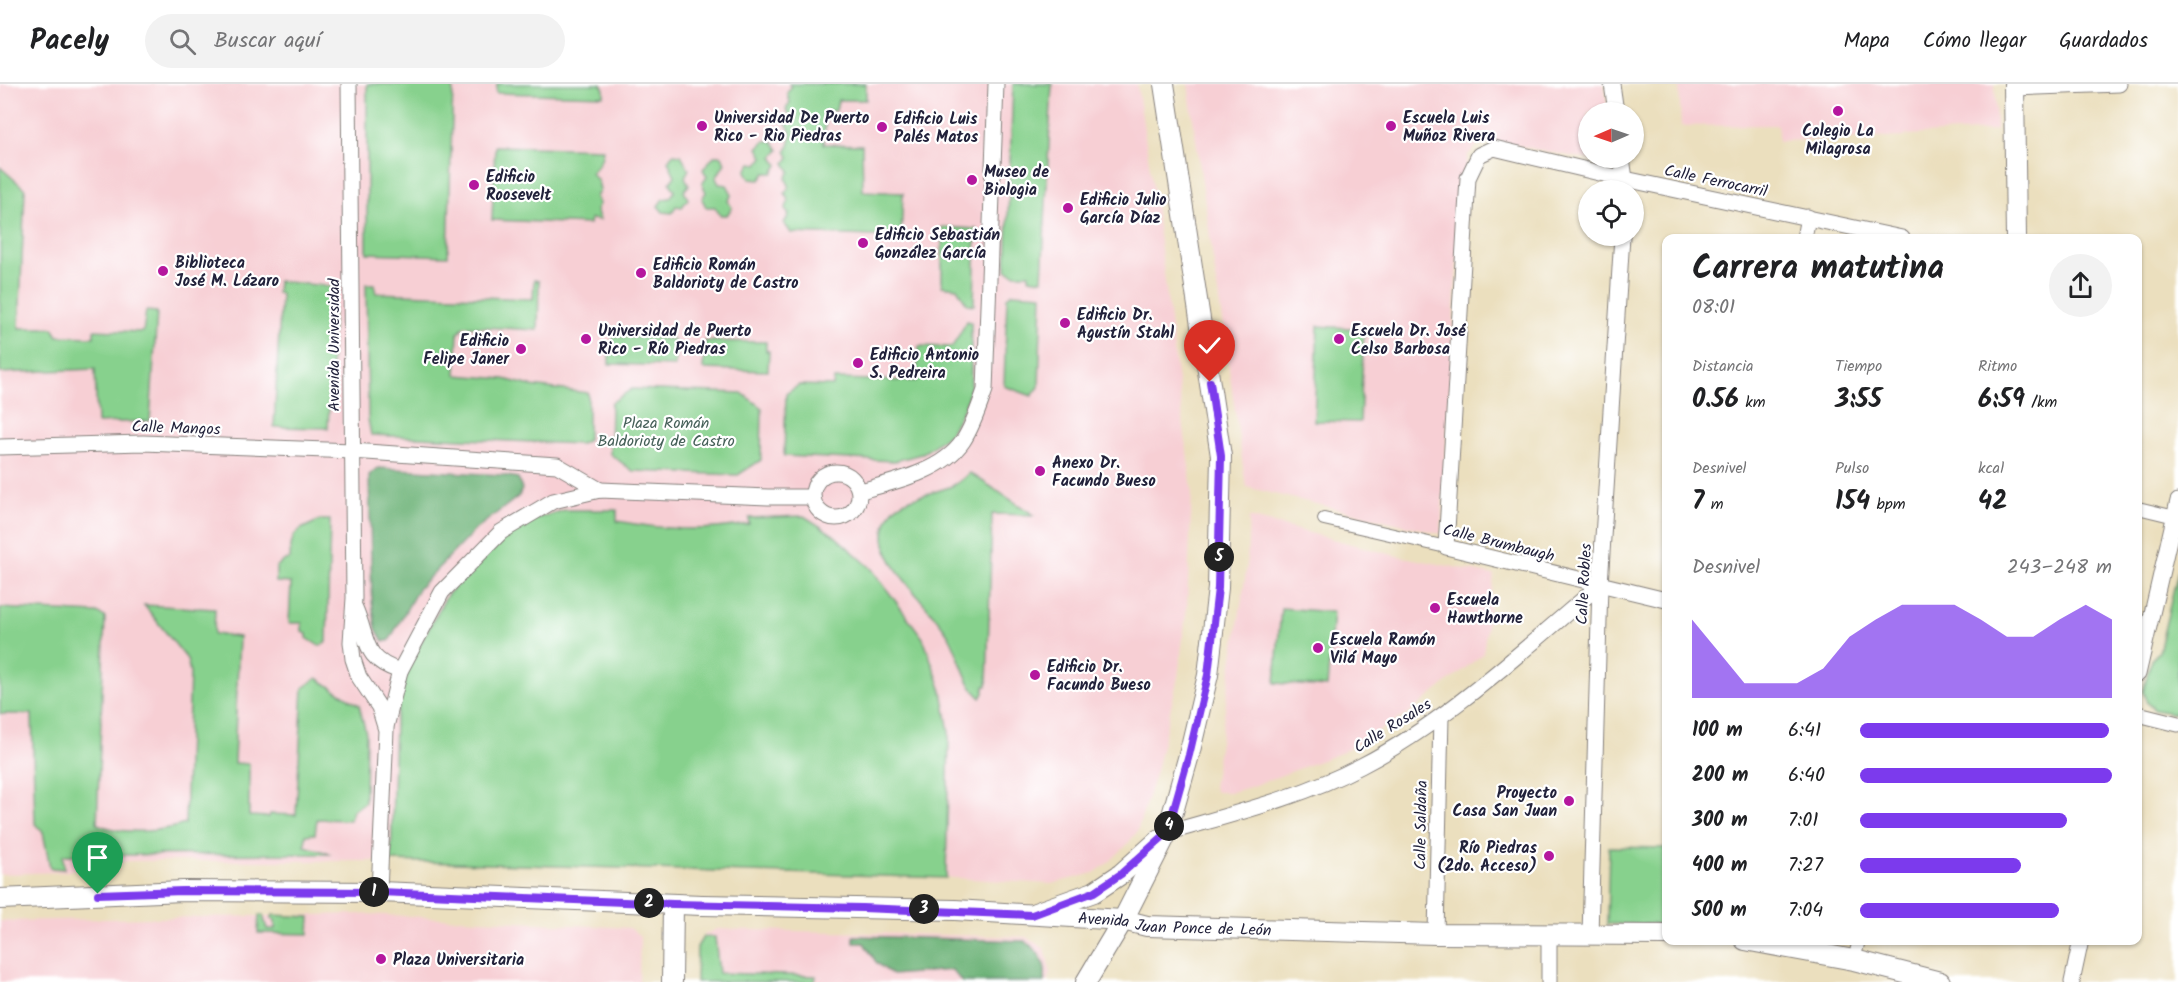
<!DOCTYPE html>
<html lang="es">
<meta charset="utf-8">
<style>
:root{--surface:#fff;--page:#f2f2f2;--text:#202124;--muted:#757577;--line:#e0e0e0;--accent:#7c3aed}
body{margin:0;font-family:Kalam,sans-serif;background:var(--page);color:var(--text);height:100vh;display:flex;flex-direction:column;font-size:22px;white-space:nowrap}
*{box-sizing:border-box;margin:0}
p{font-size:20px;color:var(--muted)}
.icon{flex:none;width:33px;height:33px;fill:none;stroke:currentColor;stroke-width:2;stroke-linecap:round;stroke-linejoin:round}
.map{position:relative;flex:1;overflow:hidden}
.sheet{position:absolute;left:1662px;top:150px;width:480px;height:711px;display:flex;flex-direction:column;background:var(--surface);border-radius:12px;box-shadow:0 2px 4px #0004}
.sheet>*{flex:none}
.needle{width:39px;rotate:268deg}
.fabs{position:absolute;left:1578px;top:18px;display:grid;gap:12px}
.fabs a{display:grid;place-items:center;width:66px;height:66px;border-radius:50%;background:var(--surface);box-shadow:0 2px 4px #0004;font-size:30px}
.pin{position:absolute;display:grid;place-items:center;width:51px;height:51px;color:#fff;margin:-62px -26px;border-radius:50% 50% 50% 0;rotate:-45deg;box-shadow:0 0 6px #0007}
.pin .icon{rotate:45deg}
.km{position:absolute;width:30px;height:30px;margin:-15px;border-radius:50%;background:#222;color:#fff;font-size:16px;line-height:30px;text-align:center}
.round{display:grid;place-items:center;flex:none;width:63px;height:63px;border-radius:32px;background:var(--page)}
.headline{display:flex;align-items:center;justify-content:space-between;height:102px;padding:0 30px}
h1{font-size:33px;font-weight:700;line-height:45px}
.stats{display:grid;grid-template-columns:repeat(3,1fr);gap:9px;height:102px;padding:6px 30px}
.stats div{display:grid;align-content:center}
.stats b{font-size:26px;font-weight:700}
.stats small{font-size:16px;font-weight:400}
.stats p{font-size:16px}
.chart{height:168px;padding:12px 30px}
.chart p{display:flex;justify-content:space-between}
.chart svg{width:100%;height:108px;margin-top:6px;fill:var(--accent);opacity:.7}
ul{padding:0 30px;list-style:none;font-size:20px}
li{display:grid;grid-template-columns:96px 72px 1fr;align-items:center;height:45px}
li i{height:15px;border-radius:8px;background:var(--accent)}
header{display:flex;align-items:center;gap:36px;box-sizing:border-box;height:84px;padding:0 30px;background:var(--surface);border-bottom:2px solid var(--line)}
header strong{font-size:28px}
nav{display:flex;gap:33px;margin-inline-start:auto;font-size:21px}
.search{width:420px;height:54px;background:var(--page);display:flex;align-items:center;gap:15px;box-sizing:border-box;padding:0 21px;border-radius:33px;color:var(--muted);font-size:22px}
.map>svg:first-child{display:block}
.built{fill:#f7cfd4}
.green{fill:#87d18d;stroke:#547a64;stroke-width:1.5}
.forest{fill:#6db378;stroke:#486a5a;stroke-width:1.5}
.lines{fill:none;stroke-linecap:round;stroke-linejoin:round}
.pedestrian-casing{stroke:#86807c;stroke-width:14}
.minor-casing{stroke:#86807c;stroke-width:17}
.tertiary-casing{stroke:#86807c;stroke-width:22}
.pedestrian{stroke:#fff;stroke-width:12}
.minor{stroke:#fff;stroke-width:15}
.tertiary{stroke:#fff;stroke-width:20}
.route-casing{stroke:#fff;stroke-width:12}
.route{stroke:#7c3aed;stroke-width:8}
.poi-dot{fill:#b5179e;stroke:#fff;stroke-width:2}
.labels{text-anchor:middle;stroke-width:4.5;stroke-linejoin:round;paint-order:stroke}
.poi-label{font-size:16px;font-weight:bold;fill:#22223b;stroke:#fff;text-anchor:start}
.street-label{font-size:16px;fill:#22223b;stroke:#fff}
.park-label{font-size:16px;fill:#455f58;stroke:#fff}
</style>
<header>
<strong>Pacely</strong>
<div class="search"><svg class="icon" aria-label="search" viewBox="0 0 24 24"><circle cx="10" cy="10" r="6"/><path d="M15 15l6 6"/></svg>Buscar aquí</div>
<nav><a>Mapa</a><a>Cómo llegar</a><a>Guardados</a></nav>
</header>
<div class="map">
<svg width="2178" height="898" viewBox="0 0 2178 898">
<rect width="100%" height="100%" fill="#fff"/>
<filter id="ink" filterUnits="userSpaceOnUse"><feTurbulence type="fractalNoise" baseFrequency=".0167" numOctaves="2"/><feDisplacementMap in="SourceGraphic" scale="12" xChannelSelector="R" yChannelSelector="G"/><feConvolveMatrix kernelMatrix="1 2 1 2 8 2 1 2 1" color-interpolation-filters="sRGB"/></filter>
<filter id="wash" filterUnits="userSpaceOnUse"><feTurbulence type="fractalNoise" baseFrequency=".008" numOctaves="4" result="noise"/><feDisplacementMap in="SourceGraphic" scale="24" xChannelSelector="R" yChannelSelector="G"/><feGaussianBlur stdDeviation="1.35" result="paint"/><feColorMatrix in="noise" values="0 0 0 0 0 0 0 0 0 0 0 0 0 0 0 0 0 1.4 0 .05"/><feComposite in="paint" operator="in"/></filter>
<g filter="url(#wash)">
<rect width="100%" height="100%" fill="#ebdfbe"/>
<g class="built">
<path d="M0,0H1137L1153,104L1192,406L1187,522L1178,593L1156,687L1137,748L1125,763L1108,779L1094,789L1051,800L955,794L391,777H130L85,782L65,788L0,790Z"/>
<path d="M1188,0H1604L1608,28H1588V74H1615L1616,81L1483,55L1468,71L1461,108L1441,450L1246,403Z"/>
<path d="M1679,0H1995L1996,46L1906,51L1905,53L1778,57V41L1681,42Z"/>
<path d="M1249,433L1393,471L1494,491L1483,570L1408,630L1338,670L1250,703L1231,708H1216L1213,703L1247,482Z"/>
<path d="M365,830L630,844L640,852L639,898H0V837Z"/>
<path d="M717,845L1026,853L1045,865L1051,889L1047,898H696L697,863L704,851Z"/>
</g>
<g class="green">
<path d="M367,0H453L448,172L367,169Z"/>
<path d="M497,0H601L604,5V12L496,9Z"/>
<path d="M789,0H866V16H838L836,27H826L824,60L862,61L863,107L903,109L901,153L791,149L784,139L789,131L785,125L789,117L785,109L789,102L786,94L790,87L785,79L789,73L786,67C792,58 792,48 786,39L790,32L786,25L790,18L787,9L791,3Z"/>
<path d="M1013,0H1052L1042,196L1029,194V190H1015L1006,186Z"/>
<path d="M765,57H773L779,66L773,73L778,81L773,89H765L760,96L750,95L746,87L751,79L758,80L763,73L758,64Z"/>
<path d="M495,62L603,65C602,76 599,82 591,89L598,97L600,106L596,112L599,120L596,126L600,136L590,135L589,140L492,136Z"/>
<path d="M673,70L681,71L689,85L685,93L689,101L684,107L688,115L682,123L676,122L672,129L663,128L658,122L663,115L670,114L675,107L670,99L675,92L668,77Z"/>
<path d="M714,72H722L725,79L716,94L719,100L727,101L732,110L728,117L732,124L727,131H720L715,123H706L702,115L706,108L702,100L707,93L703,85Z"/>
<path d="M0,83L25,105L19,244H53L58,252L94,253V246L143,248L146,227L157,228L150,337L97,339L95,285L0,289Z"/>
<path d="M942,143L976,145L974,221L967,220L957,204L942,202Z"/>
<path d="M534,196L539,197L538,246L464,242L458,249L456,291L504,295L531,302L588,309V356L581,360L371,351L368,335L366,200H374L376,209L533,215Z"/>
<path d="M278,197L335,203L328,344L274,343L281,210L277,209Z"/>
<path d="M1013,209L1042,211L1039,303L1032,312L1004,302L1007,213Z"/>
<path d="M967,237L971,238V301L965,322L950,349L931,364L921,370L895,377L784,372L786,310L799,301L833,302L834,295L916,297L919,262L952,263Z"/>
<path d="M1318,242L1364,245L1360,338L1314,337Z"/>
<path d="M614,252L674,255L675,282L609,280V262Z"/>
<path d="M705,257L766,258V267H769L768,287L703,285Z"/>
<path d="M632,305L742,309L762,324L761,376L738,391L633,387L610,370L611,319Z"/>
<path d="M970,389L1034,431L992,430L987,602H984V609L981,614C965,601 960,572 950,554C934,525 892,492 885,460C882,448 886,436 893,426C903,413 936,409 952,402C959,399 964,393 970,389Z"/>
<path d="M565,426H617V437C666,446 699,448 749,440V434L804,432L834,451L871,484L923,554L942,607L949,648L946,794L391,777L395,638L408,582L447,511L505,453L537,434Z"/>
<path d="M320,436H330L327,558L319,562L307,554V550L302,548V539H289L291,499L276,498V483L285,476L290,475C291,446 295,448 320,436Z"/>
<path d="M2178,487V625L2175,630L2155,626L2147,619L2143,608L2151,576L2159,568Z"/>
<path d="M144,521L215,525L214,550L239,553L234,679L249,680V732L269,733L270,730L296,731L303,604L317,594L359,621L366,649L365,718L353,726L350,736L317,735L315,750L306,751L305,762L331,770L63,771L64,785L50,784L43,748L35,740L32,630H0V524L97,529L105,533L97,740C121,751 160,748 185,740L190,588L187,575Z"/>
<path d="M1281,524L1333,528L1327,603L1275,599Z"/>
<path d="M1609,763L1666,764V840H1607Z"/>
<path d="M259,831H263L267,845H275V836L271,835L273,831L310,833L309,850L258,849Z"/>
<path d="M703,853H715L719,889L816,892L815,898H696L697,863Z"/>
</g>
<g class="forest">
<path d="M378,384L502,391L518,394L522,405L519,412L476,445L418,505L389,557H383L376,545L372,518L369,391Z"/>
<path d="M854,852L1025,857C1039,867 1049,880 1044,898H962L952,886L892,891L876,878L864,859H854Z"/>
</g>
</g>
<g filter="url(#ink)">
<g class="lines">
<g class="pedestrian-casing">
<g id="pedestrian">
<path d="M2138,424L2175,433"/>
<path d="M1324,435L1446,463"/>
<path d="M1854,876L1859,856"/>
</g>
</g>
<g class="minor-casing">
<g id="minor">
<path d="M349,0L354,514L351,558L353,575L359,593L379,623L386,646L379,808"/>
<path d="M1612,0L1616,28"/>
<path d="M2014,4L2119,0"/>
<path d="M1622,74L1625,95V106"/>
<path d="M1804,154L1808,133"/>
<path d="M0,363L143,359L352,367L557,381L600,406"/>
<circle cx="836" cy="411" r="23"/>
<path d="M860,407C893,398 942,388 963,357C973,342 979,323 985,306L996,0"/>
<path d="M1666,516L1446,463L1468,94L1479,71L1494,64L1625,95L1902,154"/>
<path d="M355,524C369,556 362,575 400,587"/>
<path d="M2138,590L2178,417"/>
<path d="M2138,630L2178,640"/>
<path d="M386,643L400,587L442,508L501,448L553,417L600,406L768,413H813"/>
<path d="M1167,749C1232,730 1300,714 1361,682C1447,638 1525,564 1600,501"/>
<path d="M1436,850L1441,633"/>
<path d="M1549,850V898"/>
<path d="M1590,851L1600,501L1622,152"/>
<path d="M2072,898L2081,856"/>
</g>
</g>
<g class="tertiary-casing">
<g id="tertiary">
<path d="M2014,0L2016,154"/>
<path id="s1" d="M0,815L183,807L379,808L702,821L955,826L1123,836L1147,842L1436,850L1666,851"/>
<path d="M1035,829L1094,808L1121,790L1160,755"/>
<path d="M1745,856L1854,876L1940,898"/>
<path d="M672,898L673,820"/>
<path d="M1086,898L1123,836L1167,749L1189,671L1208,591L1218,504L1221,372L1164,0"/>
</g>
</g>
<use href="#pedestrian" class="pedestrian"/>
<use href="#minor" class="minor"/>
<use href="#tertiary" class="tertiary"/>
</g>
</g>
<g class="lines" filter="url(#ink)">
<g class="route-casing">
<path id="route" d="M98,810L183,807L379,808L673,820L862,824L1032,831L1094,808L1121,790L1167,749L1189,671L1208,591L1218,504L1221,372L1210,298"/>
</g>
<use href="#route" class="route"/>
</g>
<g class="poi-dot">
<circle cx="1838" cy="27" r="6"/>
<circle cx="702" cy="42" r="6"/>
<circle cx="1391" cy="42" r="6"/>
<circle cx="882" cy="43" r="6"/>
<circle cx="972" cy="96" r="6"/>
<circle cx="474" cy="101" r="6"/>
<circle cx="1068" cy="124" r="6"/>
<circle cx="863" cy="159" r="6"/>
<circle cx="163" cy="187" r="6"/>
<circle cx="641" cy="189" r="6"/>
<circle cx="1065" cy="239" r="6"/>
<circle cx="586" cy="255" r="6"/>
<circle cx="1339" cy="255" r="6"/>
<circle cx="521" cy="265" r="6"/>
<circle cx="858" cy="279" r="6"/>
<circle cx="1040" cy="387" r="6"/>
<circle cx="1435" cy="524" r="6"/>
<circle cx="1318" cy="564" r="6"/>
<circle cx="1035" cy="591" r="6"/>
<circle cx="1569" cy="717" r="6"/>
<circle cx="1549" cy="772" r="6"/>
<circle cx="381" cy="875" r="6"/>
</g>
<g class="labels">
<g class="poi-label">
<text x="714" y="39">Universidad De Puerto<tspan x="714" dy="18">Rico - Rio Piedras</tspan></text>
<text x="1403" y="39">Escuela Luis<tspan x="1403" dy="18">Muñoz Rivera</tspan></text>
<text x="894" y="40">Edificio Luis<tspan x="894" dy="18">Palés Matos</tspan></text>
<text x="1838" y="52" text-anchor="middle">Colegio La<tspan x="1838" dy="18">Milagrosa</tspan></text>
<text x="984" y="93">Museo de<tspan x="984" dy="18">Biologia</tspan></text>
<text x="486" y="98">Edificio<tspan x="486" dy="18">Roosevelt</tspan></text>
<text x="1080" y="121">Edificio Julio<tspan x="1080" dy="18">García Díaz</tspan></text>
<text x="875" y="156">Edificio Sebastián<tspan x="875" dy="18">González García</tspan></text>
<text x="175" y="184">Biblioteca<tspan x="175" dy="18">José M. Lázaro</tspan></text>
<text x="653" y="186">Edificio Román<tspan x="653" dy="18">Baldorioty de Castro</tspan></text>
<text x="1077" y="236">Edificio Dr.<tspan x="1077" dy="18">Agustín Stahl</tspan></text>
<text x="598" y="252">Universidad de Puerto<tspan x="598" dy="18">Rico - Río Piedras</tspan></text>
<text x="1351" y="252">Escuela Dr. José<tspan x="1351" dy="18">Celso Barbosa</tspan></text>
<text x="509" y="262" text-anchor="end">Edificio<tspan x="509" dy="18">Felipe Janer</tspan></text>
<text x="870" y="276">Edificio Antonio<tspan x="870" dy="18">S. Pedreira</tspan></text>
<text x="1052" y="384">Anexo Dr.<tspan x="1052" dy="18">Facundo Bueso</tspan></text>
<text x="1447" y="521">Escuela<tspan x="1447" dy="18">Hawthorne</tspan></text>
<text x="1330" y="561">Escuela Ramón<tspan x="1330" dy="18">Vilá Mayo</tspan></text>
<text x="1047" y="588">Edificio Dr.<tspan x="1047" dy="18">Facundo Bueso</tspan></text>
<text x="1557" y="714" text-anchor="end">Proyecto<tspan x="1557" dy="18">Casa San Juan</tspan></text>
<text x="1537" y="769" text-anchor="end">Río Piedras<tspan x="1537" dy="18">(2do. Acceso)</tspan></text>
<text x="393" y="881">Plaza Universitaria</text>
</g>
<g class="street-label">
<text transform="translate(1716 96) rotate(12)" y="6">Calle Ferrocarril</text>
<text transform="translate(333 261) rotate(-90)" y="6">Avenida Universidad</text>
<text transform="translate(176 343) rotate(2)" y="6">Calle Mangos</text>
<text transform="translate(1499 458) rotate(14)" y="6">Calle Brumbaugh</text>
<text transform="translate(1583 500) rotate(-87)" y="6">Calle Robles</text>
<text transform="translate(1392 641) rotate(-32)" y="6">Calle Rosales</text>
<text transform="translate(1420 741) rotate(-89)" y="6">Calle Saldaña</text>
<text dy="6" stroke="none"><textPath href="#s1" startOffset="1176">Avenida Juan Ponce de León</textPath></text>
</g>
<g class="park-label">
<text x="666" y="344">Plaza Román<tspan x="666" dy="18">Baldorioty de Castro</tspan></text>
</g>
</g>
</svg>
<div class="fabs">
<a><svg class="needle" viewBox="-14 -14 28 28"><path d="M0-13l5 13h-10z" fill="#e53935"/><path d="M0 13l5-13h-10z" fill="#757577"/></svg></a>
<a><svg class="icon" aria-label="locate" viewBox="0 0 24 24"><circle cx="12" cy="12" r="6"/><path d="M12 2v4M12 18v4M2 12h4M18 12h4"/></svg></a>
</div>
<div class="pin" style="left:98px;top:810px;background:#1e9e55"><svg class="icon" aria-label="arrive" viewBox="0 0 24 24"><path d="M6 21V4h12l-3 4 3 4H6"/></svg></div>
<div class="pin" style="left:1210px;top:298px;background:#d93025"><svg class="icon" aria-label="check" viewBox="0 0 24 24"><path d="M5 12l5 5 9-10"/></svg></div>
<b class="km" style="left:374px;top:808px">1</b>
<b class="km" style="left:649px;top:819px">2</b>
<b class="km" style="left:924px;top:825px">3</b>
<b class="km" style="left:1169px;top:742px">4</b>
<b class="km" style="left:1219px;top:473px">5</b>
<section class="sheet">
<div class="headline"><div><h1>Carrera matutina</h1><p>08:01</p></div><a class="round"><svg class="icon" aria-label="share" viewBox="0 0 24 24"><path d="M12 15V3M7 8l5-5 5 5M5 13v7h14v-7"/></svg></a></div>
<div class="stats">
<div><p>Distancia</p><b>0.56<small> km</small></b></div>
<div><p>Tiempo</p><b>3:55</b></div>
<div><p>Ritmo</p><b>6:59<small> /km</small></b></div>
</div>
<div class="stats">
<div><p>Desnivel</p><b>7<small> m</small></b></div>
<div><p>Pulso</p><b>154<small> bpm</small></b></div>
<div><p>kcal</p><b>42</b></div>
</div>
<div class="chart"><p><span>Desnivel</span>243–248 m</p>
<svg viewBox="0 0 160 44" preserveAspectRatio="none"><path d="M0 44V12L10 25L20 38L30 38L40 38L50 32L60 19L70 12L80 6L90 6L100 6L110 12L120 19L130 19L140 12L150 6L160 12V44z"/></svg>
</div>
<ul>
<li><b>100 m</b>6:41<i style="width:99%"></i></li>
<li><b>200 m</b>6:40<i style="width:100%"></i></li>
<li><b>300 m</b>7:01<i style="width:82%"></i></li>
<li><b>400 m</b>7:27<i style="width:64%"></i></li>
<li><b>500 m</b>7:04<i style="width:79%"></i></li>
</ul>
</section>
</div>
